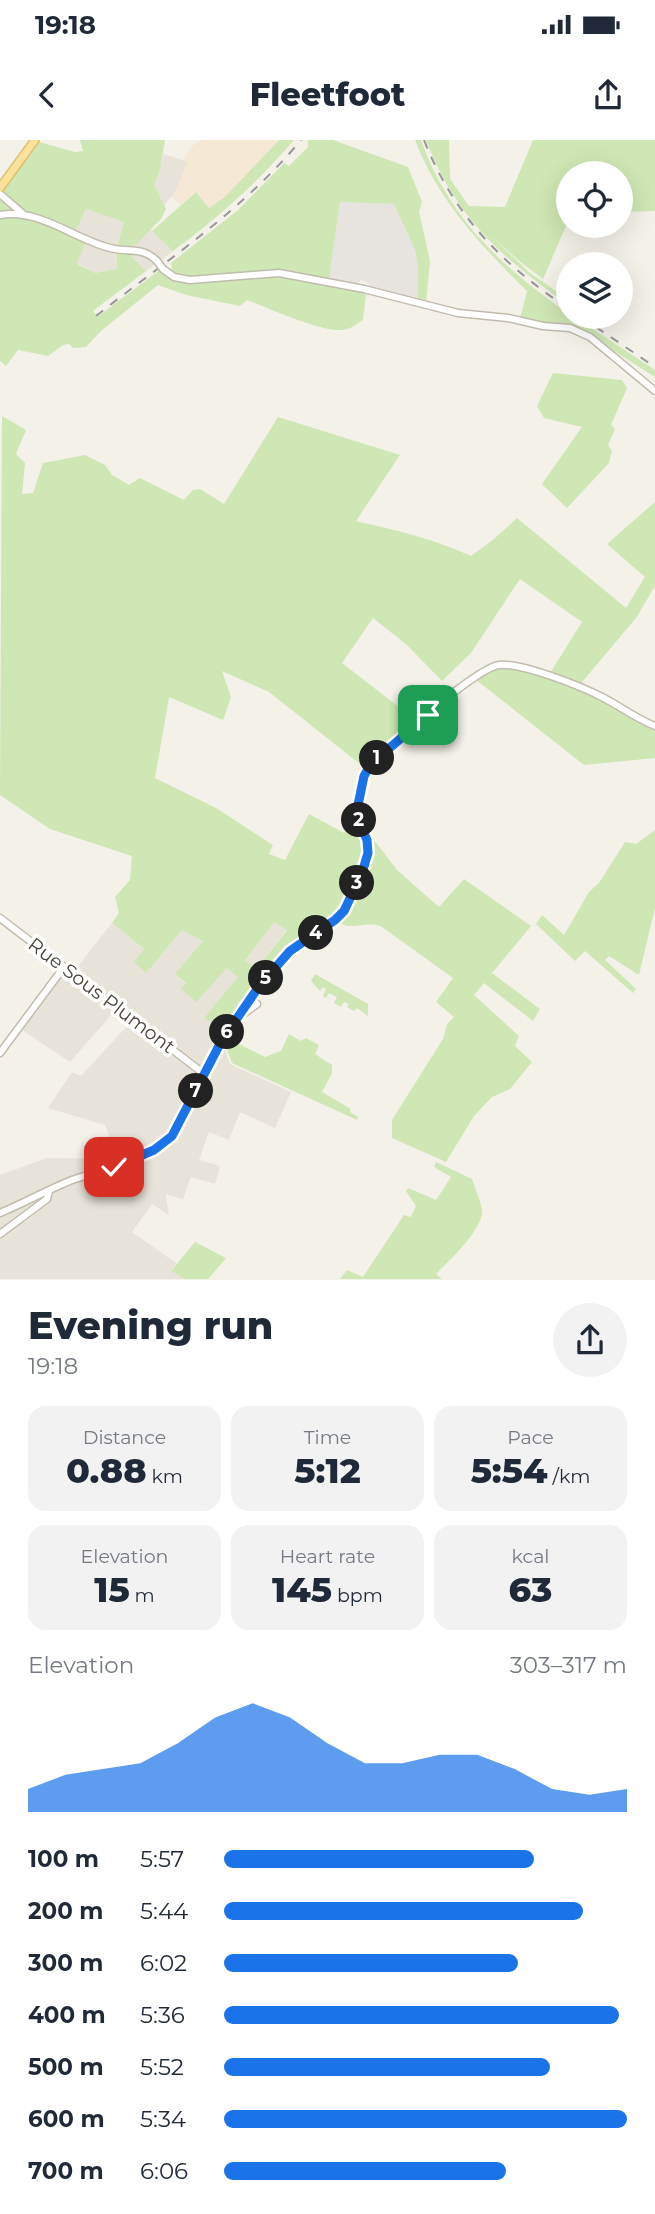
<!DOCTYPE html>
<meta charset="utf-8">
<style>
:root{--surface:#fff;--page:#f2f2f3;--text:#1f2937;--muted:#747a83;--accent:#1a73e8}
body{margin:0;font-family:Montserrat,sans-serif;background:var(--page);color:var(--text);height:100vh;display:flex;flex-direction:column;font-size:26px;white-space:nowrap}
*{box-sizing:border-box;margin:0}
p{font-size:23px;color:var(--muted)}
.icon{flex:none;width:38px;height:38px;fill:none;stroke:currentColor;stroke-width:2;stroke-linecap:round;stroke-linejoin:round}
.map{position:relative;height:1140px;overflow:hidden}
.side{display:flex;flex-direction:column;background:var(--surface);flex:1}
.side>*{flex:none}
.fabs{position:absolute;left:556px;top:21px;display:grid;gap:14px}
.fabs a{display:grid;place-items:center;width:77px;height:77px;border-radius:50%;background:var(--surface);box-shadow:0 7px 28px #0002;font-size:35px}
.pin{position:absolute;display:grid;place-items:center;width:60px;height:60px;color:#fff;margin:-30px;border-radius:14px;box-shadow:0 4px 10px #0006}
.km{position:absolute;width:35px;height:35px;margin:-18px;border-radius:50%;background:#222;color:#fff;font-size:19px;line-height:35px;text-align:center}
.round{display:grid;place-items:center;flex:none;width:74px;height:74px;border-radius:37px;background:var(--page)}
.headline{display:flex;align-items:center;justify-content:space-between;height:119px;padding:0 28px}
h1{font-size:38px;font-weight:800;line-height:52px}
.stats{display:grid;grid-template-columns:repeat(3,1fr);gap:10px;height:119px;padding:7px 28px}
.stats div{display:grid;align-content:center;border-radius:18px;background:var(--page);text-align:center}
.stats b{font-size:35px;font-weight:800}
.stats small{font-size:19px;font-weight:400}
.stats p{font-size:19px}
.chart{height:196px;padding:14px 28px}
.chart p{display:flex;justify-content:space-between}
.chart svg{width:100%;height:126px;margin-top:7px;fill:var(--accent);opacity:.7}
ul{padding:0 28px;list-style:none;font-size:23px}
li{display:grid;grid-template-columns:112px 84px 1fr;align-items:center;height:52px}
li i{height:18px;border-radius:9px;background:var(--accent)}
.status{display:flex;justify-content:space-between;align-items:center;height:49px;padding:0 35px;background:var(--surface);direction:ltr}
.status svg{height:19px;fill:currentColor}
header{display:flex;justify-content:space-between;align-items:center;height:91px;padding:0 28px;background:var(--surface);font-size:32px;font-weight:800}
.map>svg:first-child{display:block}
.residential{fill:#e8e3d8}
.commercial{fill:#f5e9d6}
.industrial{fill:#e7e3de}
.green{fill:#cee7b4;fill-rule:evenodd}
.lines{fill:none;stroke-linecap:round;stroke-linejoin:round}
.minor-casing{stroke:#c2bcaf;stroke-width:9}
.major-casing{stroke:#e0c06c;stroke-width:10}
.minor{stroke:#fff;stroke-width:6}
.major{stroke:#fae29c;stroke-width:7}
.rail{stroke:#989898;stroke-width:2;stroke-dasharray:9 9;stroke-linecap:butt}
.minor-bridge-casing{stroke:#c2bcaf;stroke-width:9;stroke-linecap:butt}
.minor-bridge{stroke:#fff;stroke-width:6}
.route-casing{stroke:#fff;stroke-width:14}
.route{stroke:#1a73e8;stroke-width:9}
.labels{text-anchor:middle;stroke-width:7;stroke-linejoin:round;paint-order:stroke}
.street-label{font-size:19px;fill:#484238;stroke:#fff}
</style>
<div class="status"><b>19:18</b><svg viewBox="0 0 49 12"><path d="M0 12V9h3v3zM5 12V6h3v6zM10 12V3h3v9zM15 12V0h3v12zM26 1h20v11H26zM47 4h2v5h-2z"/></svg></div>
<header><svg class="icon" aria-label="back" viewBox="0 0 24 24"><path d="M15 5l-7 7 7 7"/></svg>Fleetfoot<svg class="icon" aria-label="share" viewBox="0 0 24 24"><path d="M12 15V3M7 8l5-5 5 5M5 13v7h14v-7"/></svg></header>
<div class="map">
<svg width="655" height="1140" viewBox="0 0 655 1140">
<rect width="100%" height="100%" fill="#f4f1e9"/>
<g class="residential">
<path d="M163,14L188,22L177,49L164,66L154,45L160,30Z"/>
<path d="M86,69L124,82L115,113L117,129L95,133L77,123L73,97Z"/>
<path d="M150,89L173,111L146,131L132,117L131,107Z"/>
<path d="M274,781L287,789L257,828L245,822Z"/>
<path d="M112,783L157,820L182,790L204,801L175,834L186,844L181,849L227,827L239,837L204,878L233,894L224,907L230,924L291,952L275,988L240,972L229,1000L209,992L199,1020L220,1026L215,1044L191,1037L183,1059L166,1054L169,1075L152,1064L132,1092L176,1123L171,1131L185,1139H0V1035L47,1018L118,1019L105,985L48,968L72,932L81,936L128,885L113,873L70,922L16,886L64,824L75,830Z"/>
</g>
<path class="commercial" d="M201,0H279L225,58L209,68L196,52L181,65L171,57L177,49L187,22L183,19L192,6Z"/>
<path class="industrial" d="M340,62L394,64L415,110L418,127V159L371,148L367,142L361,140L356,144L329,138Z"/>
<g class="green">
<path d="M80,0H165L160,30L154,45L166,69L161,79L134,106L117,107L124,82L86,69L73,97L86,102L77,123L79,125L95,133L117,129L116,111H132V117L146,131L93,171L97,177L161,129L174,140L171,123L238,70L284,23L289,26L308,7V0H333L408,27L422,62L419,72L430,121L426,162L418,159V127L415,110L394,64L340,62L328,145L366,153L363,180C357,184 351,189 343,190C321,192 269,168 247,160L240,166L186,155L158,145L101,191L86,207L73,208L69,204L63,205L48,216L18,210L6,226L0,221V59L2,52L39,2L75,12L83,11Z"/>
<path d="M279,0H294C258,42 218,78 173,111L152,91L196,52L209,68L225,57Z"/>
<path d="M415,0H421C449,79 502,127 569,174V177L576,178L655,230V237L581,190L541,184L520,178L527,151C481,106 438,60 415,0Z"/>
<path d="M426,0H449L450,39L469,66L505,67L533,0H655V71L621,72V33H569V79L543,139L518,120L490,95L530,133L569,160V166C503,118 456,79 426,0Z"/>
<path d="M553,233L622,240L627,248L611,285L615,289L608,305L612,311L609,323L567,368L542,344L582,287L544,278L537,266Z"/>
<path d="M2,276L26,290L16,314L25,323L22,354L33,353L43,323L85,315L105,325L112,335L129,345L140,338L184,360L193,350L200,349L224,364L278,277L400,315L356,381C396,390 434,399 471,416L494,399L517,378L626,468L645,437L607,404L655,362V446L636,478L577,548L655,589V618L584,625L475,539C501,520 519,530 547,538L582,482L520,439L471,513L442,541L407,505L373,478L342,523L417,581L365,628L269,552L222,531L231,557L223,580L169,557L155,638L216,668L273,705L269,714L285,720L309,674L344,693L357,651L356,677L365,701L366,717L349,755L337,774L290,808L270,828L226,890L204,878L238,837L227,828L196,862L181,849L186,843L175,834L203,801L182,790L146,833L134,822L144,809L112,783L119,773L115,757L130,740L132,716L50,689L0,655ZM274,782L287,790L257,828L245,821Z"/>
<path d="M655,690V768L639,835L609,816L605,820L636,849L633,853L585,811L575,821L536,784L542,775L564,795L589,752L599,743L625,702L636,704Z"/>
<path d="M368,692L397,730L439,767L464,739L531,786L492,833L540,869L533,881L484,843L474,855L519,896L515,906L532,922L510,949L492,957L474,976L446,1022L392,998V980L443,899L447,884L454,877L436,862L453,838L382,787C367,780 354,791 340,783V779L357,751L369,723L372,708Z"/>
<path d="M315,834L368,864V876L357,868L354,871L347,867L349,864L344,862L341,867L334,863L337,857L329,853L326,858L323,856L326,849L323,847L320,851L311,841Z"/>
<path d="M289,894L301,901L306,898L319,905L315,914L332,925V933L322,952L351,969L350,972L358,977L357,980L232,923L226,907L231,900L265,917L281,911Z"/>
<path d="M436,1022L472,1039C475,1049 481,1061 482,1071C483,1089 448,1122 436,1134L442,1139H340L347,1130L363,1137L404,1075L411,1077L416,1066L406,1051L408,1048L436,1060L451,1037L434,1027Z"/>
<path d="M195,1102L226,1118L208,1139H185L171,1131Z"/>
</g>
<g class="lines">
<g class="minor-casing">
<g id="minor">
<path d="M0,54L22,73"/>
<path d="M0,75C39,68 74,99 110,108C128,113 142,106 157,121"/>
<path d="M163,129L174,137L190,140L279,133L364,149L458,173L508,178L543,186L570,188L590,197L655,251"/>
<path d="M0,778L203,933"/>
<path d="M242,875L257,864"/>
<path d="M0,913L64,827"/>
<path d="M0,1073C24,1063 47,1050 72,1040C102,1030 140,1024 165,1003C186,985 192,952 206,930C223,902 240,873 260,846C270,832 281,818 295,807C311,795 334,786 345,768C355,752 371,724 368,705C364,680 353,679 360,649C362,640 365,631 371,625C386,606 479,527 499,525C521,522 583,547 604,558C621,567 637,579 655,586"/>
<path d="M0,1094L47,1059L49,1051"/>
</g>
</g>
<g class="major-casing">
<path id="major" d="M0,48L35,0"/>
</g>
<use href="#minor" class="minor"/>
<use href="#major" class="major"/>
<g class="rail">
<path d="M424,0C454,76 502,124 569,169"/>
<path d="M96,176C167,120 242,71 301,0"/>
<path d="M581,177L655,227"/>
</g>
<g class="minor-bridge-casing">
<path id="minor-bridge" d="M157,121L163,129"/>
</g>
<use href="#minor-bridge" class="minor-bridge"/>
</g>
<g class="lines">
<g class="route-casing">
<path id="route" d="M114,1027L154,1010L172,996L222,900L260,845L290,811L335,780L344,771L362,733L368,713L367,700L359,682L357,670L364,636L371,624L428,575"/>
</g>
<use href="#route" class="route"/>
</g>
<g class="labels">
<g class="street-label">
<text transform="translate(102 855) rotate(37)" y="7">Rue Sous Plumont</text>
</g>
</g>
</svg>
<div class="fabs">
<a><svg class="icon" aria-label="locate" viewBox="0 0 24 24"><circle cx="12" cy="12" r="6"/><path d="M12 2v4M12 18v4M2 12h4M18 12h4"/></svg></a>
<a><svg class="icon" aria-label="layers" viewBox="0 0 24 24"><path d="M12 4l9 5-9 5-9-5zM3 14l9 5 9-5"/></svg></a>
</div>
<div class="pin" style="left:428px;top:575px;background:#1e9e55"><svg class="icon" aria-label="arrive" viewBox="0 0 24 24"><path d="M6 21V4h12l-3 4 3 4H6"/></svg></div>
<div class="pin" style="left:114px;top:1027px;background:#d93025"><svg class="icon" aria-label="check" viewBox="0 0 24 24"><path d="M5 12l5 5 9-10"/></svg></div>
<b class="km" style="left:377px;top:618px">1</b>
<b class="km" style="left:359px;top:680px">2</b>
<b class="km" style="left:357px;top:743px">3</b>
<b class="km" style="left:316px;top:793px">4</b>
<b class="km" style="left:266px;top:838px">5</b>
<b class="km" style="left:227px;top:892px">6</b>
<b class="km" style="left:196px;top:951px">7</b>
</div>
<section class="side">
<div class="headline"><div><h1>Evening run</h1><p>19:18</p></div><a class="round"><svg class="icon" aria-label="share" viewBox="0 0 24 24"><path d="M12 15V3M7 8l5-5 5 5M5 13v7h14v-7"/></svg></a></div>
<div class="stats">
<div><p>Distance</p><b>0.88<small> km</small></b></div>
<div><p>Time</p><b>5:12</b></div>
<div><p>Pace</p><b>5:54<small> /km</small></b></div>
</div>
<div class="stats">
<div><p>Elevation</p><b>15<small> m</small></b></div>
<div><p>Heart rate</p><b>145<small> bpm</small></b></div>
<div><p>kcal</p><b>63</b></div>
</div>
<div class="chart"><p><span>Elevation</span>303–317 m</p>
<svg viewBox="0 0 160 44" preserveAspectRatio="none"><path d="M0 44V36L10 31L20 29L30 27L40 20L50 11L60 6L70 11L80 20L90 27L100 27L110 24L120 24L130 29L140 36L150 38L160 36V44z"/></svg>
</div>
<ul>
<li><b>100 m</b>5:57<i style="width:77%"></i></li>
<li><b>200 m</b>5:44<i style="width:89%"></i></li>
<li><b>300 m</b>6:02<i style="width:73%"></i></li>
<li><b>400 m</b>5:36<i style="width:98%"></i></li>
<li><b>500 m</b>5:52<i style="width:81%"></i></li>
<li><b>600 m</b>5:34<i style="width:100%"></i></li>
<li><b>700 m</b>6:06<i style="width:70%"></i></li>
</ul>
</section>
